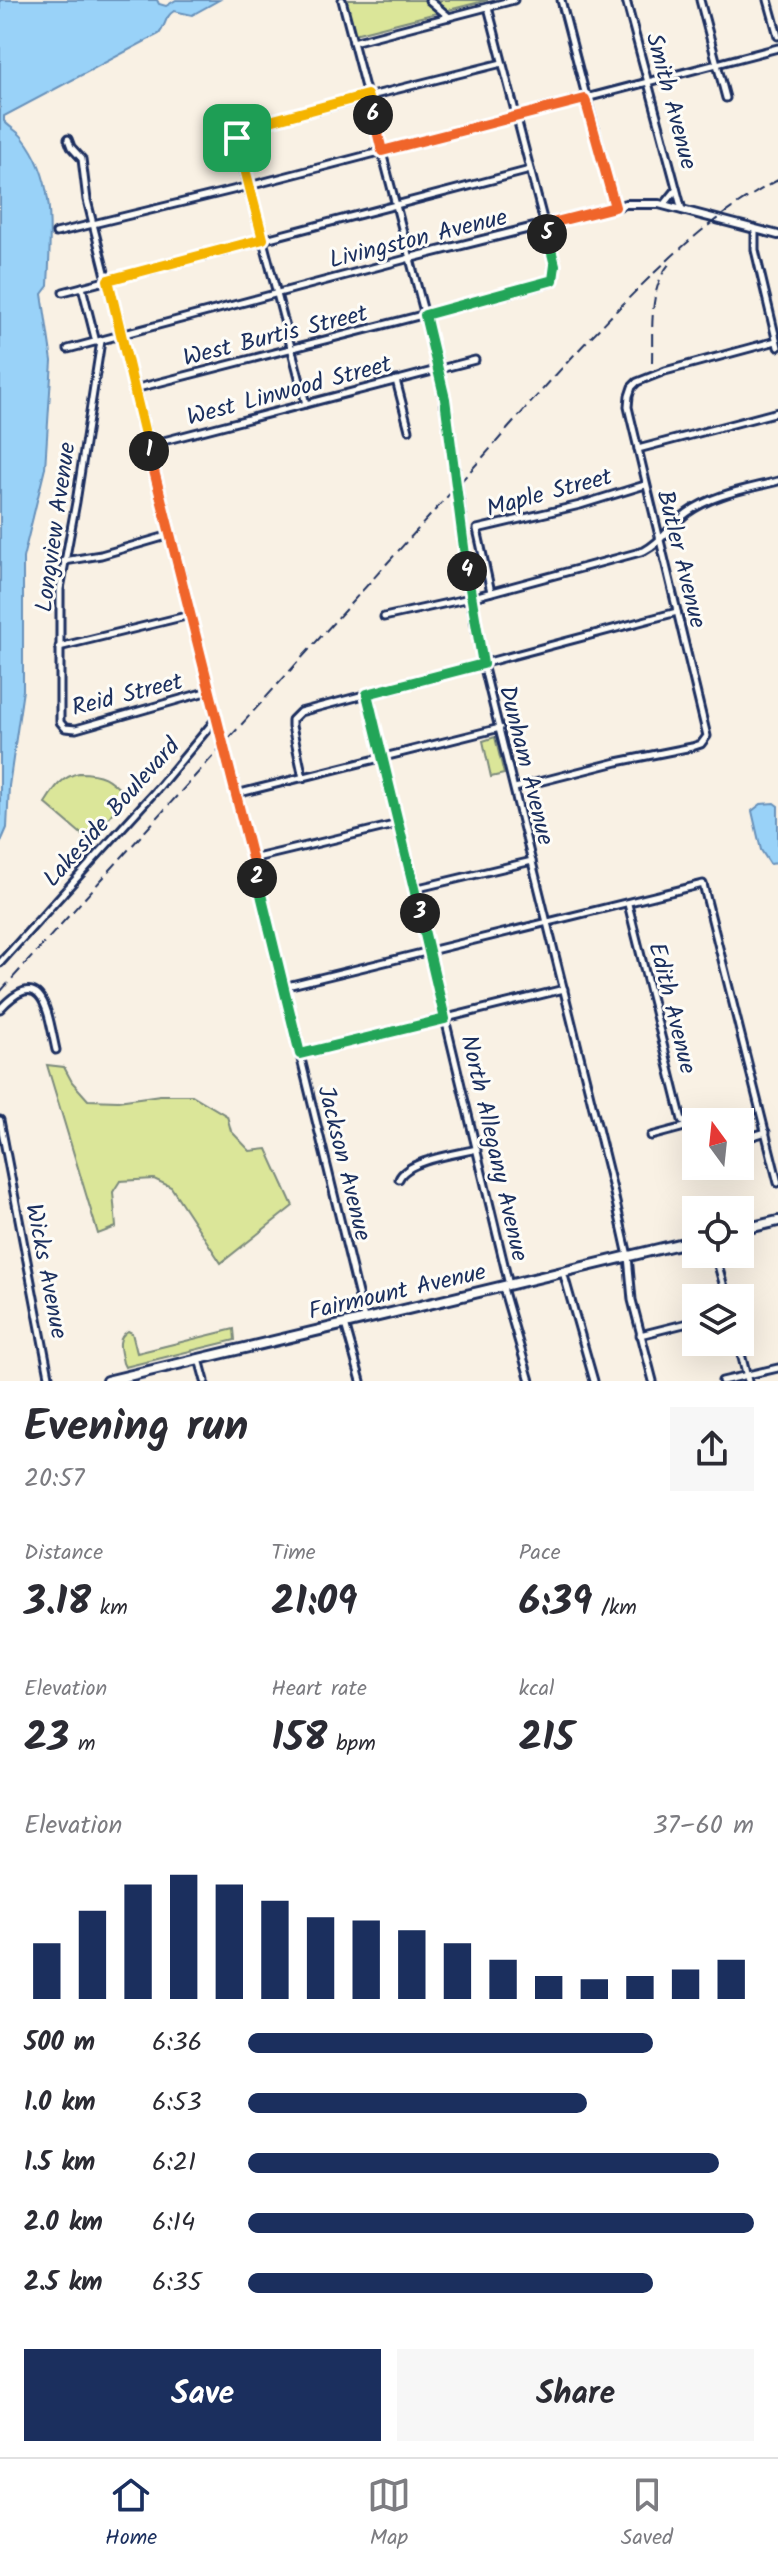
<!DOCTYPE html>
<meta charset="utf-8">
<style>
:root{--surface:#fff;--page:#f7f7f7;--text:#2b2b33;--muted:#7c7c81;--line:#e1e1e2;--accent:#1b2f5e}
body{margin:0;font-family:Kalam,sans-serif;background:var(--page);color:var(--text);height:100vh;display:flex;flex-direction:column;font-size:30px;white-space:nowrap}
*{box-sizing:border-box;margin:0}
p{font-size:26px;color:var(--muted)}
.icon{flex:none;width:44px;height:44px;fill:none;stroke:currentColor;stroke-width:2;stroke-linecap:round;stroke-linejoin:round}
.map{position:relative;height:1381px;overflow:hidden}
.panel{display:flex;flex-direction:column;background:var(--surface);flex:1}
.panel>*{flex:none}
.needle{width:52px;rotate:345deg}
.controls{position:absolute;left:682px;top:1108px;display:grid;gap:16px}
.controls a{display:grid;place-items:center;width:72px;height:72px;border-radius:0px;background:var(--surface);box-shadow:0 8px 32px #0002;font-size:40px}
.pin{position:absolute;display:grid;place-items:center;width:68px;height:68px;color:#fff;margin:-34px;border-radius:16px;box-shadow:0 4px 12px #0006}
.km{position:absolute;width:40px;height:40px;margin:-20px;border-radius:50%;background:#222;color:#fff;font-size:22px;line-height:40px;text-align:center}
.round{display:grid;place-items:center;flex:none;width:84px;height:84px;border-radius:0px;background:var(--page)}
.headline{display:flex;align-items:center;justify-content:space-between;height:136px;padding:0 24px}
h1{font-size:44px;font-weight:600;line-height:60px}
.stats{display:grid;grid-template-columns:repeat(3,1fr);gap:12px;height:136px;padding:8px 24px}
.stats div{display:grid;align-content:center}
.stats b{font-size:40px;font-weight:600}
.stats small{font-size:22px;font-weight:400}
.stats p{font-size:22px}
.chart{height:224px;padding:16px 24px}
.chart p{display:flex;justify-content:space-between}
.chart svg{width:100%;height:144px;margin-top:8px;stroke:var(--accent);stroke-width:6}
.action{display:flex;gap:16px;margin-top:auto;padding:16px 24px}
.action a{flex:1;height:92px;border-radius:0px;background:var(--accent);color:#fff;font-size:32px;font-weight:600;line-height:92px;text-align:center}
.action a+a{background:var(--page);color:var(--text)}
ul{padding:0 24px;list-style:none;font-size:26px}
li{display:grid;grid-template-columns:128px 96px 1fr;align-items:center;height:60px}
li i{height:20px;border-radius:10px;background:var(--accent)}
.menu{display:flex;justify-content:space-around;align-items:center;height:112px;border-top:2px solid var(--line);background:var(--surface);font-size:22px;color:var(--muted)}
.menu a{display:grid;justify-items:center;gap:4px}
.menu .on{color:var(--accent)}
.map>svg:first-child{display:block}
.green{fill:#dbe699;stroke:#7b8a7c;stroke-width:2}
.water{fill:#99d2f8;stroke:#6791ba;stroke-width:2}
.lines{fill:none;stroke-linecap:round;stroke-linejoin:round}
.minor-casing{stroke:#1b2f5e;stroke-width:11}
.tertiary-casing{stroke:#1b2f5e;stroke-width:12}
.primary-casing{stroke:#1b2f5e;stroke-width:14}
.minor{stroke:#fdfcf7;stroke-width:5}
.tertiary{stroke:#fdfcf7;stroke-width:6}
.primary{stroke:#fdfcf7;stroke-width:8}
.rail{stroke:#1b2f5e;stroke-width:2;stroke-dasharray:12 6;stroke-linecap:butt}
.minor-bridge-casing{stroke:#1b2f5e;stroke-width:11;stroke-linecap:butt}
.minor-bridge{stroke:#fdfcf7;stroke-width:5}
.split-1-casing{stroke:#fff;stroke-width:16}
.split-2-casing{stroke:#fff;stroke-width:16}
.split-3-casing{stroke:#fff;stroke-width:16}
.split-4-casing{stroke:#fff;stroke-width:16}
.split-5-casing{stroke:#fff;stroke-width:16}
.split-6-casing{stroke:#fff;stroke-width:16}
.split-7-casing{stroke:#fff;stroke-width:16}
.split-1{stroke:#f5b400;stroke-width:10}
.split-2{stroke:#f0652b;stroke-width:10}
.split-3{stroke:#22a559;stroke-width:10}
.split-4{stroke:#22a559;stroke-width:10}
.split-5{stroke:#22a559;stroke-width:10}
.split-6{stroke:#f0652b;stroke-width:10}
.split-7{stroke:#f5b400;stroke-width:10}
.labels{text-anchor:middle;stroke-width:6;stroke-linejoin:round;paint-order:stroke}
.street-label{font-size:24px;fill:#1b2f5e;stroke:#fdfcf7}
</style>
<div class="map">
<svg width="778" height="1381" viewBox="0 0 778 1381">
<rect width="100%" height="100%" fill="#f9f1e4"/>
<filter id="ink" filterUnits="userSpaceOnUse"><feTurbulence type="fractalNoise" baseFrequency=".0125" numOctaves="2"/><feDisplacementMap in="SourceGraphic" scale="16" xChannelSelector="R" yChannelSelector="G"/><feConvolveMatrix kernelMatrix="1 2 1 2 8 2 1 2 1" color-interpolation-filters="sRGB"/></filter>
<g filter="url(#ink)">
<g class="green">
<path d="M345,0H488L354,34Z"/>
<path d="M495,737L504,774L491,777L483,741Z"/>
<path d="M79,773C104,773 109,779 126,795L93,838H86L45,803C54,789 61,777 79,773Z"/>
<path d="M47,1065L64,1067L72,1082L88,1100L118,1101L160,1095H192L227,1116L231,1131L250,1151L267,1149L293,1206L221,1263L171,1187L154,1179L120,1181L113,1192L116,1227L98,1234Z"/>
<path d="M234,1329L235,1340L125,1367L123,1363C121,1351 115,1339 128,1331L132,1333L137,1353Z"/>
</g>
<g class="water">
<path d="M0,0H157L159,4L166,6L176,0H219L192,15L174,11C164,17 166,26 159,34L4,116V121C10,128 18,131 23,138C57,181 50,235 48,286L42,294L52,361L45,468L23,558V690L9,786L7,828L0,844Z"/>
<path d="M774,803L778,806V863L770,864L761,850L752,811L761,804Z"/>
</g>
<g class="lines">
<g class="minor-casing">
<g id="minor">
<path d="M342,0L439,369L451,442"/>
<path d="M429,0L449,17"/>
<path d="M561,0L615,207"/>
<path d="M626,0L682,210"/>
<path d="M700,0L726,98"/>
<path d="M768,0L778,36"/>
<path d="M353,42L514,0"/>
<path d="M68,139L71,147L82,159L87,200L267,919L364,1318"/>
<path d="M664,205L676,190"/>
<path d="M755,229V250L778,347"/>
<path d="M56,233L249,186L778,48"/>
<path d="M82,287L96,342"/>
<path d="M63,292L530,170"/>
<path d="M101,341L76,502L60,589V722L65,728L76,729L209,691"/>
<path d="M68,349L410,258"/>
<path d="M396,380L409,430"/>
<path d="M134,389L547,283L553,280L555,265L488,7"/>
<path d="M306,404L237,142L239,132L255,125L502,63"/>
<path d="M148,445L475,360"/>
<path d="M638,449L778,412"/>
<path d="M460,505L470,598L483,664L613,1189L628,1256L632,1300L653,1381"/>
<path d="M64,561L101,555L170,535"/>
<path d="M491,592L477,529L580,505L645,485"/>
<path d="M384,617L470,598L644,551C662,542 672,524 687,513C713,494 748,489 778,481"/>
<path d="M59,647L190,615"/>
<path d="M367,694L509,1285"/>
<path d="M303,778L292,726V720L300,712L677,612"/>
<path d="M515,788L617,762L692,747L701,744L707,736L628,407L629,396L632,387L637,382L665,371L776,341"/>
<path d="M236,794L500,728"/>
<path d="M252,859L398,824"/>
<path d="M414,889L532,861"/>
<path d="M628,904L682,1120L687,1125"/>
<path d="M0,963L160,786L215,720"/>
<path d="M283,987L703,884L778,1183"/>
<path d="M0,1009C44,962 48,1015 56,1050"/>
<path d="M300,1054L564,989"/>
<path d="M0,1120L50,1381"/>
<path d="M651,1136L696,1124"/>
<path d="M740,1140L766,1132"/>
<path d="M399,1179C407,1160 457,1154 477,1149"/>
<path d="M715,1254L727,1298"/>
<path d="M563,1272L594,1381"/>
<path d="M503,1288L530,1381"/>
<path d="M345,1324L361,1381"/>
<path d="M640,1335L696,1321"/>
<path d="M738,1342L748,1381"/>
<path d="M199,1359L205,1381"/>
<path d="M722,1381L778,1368"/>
</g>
</g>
<g class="tertiary-casing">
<path id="tertiary" d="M410,258L626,204H659L778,235"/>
</g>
<g class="primary-casing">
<g id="primary">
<path d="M740,1230L778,1221"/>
<path d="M107,1381L696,1240"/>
</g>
</g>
<use href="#minor" class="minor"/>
<use href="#tertiary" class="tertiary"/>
<use href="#primary" class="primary"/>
<g class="rail">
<path d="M652,363C653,332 648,290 669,264"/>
<path d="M0,992L483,457C518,417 553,377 590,338C650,276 701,221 778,180"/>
</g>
<g class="minor-bridge-casing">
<path id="minor-bridge" d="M451,442L460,505"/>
</g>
<use href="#minor-bridge" class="minor-bridge"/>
</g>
</g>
<g class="lines" filter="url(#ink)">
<g class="split-1-casing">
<path id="split-1" d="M149,451L108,280L263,239L237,138"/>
</g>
<g class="split-2-casing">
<path id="split-2" d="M149,451L257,878"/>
</g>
<g class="split-3-casing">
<path id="split-3" d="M257,878L300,1054L445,1019L420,913"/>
</g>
<g class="split-4-casing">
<path id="split-4" d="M420,913L367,694L483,664L467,571"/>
</g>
<g class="split-5-casing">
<path id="split-5" d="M467,571L445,399L425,315L553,280L555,265L547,234"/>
</g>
<g class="split-6-casing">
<path id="split-6" d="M373,115L382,151L585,99L615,207L544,225L547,234"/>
</g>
<g class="split-7-casing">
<path id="split-7" d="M237,138L242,129L255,125L367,95L373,115"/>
</g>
<use href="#split-1" class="split-1"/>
<use href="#split-2" class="split-2"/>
<use href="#split-3" class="split-3"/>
<use href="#split-4" class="split-4"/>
<use href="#split-5" class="split-5"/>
<use href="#split-6" class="split-6"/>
<use href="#split-7" class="split-7"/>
</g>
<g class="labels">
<g class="street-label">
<text transform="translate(672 101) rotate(75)" y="8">Smith Avenue</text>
<text transform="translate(418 238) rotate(-14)" y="8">Livingston Avenue</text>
<text transform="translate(275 335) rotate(-14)" y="8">West Burtis Street</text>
<text transform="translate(289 390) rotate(-15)" y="8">West Linwood Street</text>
<text transform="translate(549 492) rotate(-15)" y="8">Maple Street</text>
<text transform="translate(55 527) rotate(-82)" y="8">Longview Avenue</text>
<text transform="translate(682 559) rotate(76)" y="8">Butler Avenue</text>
<text transform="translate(127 694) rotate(-14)" y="8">Reid Street</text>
<text transform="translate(527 765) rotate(76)" y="8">Dunham Avenue</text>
<text transform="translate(111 812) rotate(-48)" y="8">Lakeside Boulevard</text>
<text transform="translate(673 1008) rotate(76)" y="8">Edith Avenue</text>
<text transform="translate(495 1148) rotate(77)" y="8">North Allegany Avenue</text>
<text transform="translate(345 1163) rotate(76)" y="8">Jackson Avenue</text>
<text transform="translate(47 1271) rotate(79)" y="8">Wicks Avenue</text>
<text transform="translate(397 1291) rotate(-13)" y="8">Fairmount Avenue</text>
</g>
</g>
</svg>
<div class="controls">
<a><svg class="needle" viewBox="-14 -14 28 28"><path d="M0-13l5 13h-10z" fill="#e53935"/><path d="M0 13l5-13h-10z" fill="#7c7c81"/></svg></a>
<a><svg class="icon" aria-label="locate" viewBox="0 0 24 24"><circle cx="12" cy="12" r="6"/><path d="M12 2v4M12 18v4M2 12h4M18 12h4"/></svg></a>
<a><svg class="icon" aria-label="layers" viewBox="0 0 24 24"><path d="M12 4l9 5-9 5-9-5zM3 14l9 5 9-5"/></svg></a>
</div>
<div class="pin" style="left:237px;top:138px;background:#1e9e55"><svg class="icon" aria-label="arrive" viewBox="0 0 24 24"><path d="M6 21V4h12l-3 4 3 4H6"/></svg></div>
<b class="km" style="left:149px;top:451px">1</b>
<b class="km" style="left:257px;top:878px">2</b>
<b class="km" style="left:420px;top:913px">3</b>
<b class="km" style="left:467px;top:571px">4</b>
<b class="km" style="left:547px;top:234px">5</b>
<b class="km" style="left:373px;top:115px">6</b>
</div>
<section class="panel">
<div class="headline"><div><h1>Evening run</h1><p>20:57</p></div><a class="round"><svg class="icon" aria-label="share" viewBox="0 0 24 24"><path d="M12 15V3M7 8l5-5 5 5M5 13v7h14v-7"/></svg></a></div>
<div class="stats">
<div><p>Distance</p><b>3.18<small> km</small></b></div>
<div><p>Time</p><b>21:09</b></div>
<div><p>Pace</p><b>6:39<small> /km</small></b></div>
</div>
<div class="stats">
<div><p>Elevation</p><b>23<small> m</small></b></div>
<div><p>Heart rate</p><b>158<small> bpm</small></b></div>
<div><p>kcal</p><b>215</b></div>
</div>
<div class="chart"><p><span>Elevation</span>37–60 m</p>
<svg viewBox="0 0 160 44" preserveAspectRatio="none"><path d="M5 44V27M15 44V17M25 44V9M35 44V6M45 44V9M55 44V14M65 44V19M75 44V20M85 44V23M95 44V27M105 44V32M115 44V37M125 44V38M135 44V37M145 44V35M155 44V32"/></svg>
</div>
<ul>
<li><b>500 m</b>6:36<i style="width:80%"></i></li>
<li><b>1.0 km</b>6:53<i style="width:67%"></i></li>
<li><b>1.5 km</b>6:21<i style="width:93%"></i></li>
<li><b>2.0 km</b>6:14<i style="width:100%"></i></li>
<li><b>2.5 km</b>6:35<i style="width:80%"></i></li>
</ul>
<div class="action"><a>Save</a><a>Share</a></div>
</section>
<nav class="menu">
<a class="on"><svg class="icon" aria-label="home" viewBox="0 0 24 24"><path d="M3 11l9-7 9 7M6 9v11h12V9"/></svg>Home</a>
<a><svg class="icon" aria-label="map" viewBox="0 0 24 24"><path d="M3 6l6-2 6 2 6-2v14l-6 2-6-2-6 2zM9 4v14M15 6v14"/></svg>Map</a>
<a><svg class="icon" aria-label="saved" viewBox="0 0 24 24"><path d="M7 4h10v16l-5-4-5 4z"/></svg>Saved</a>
</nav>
